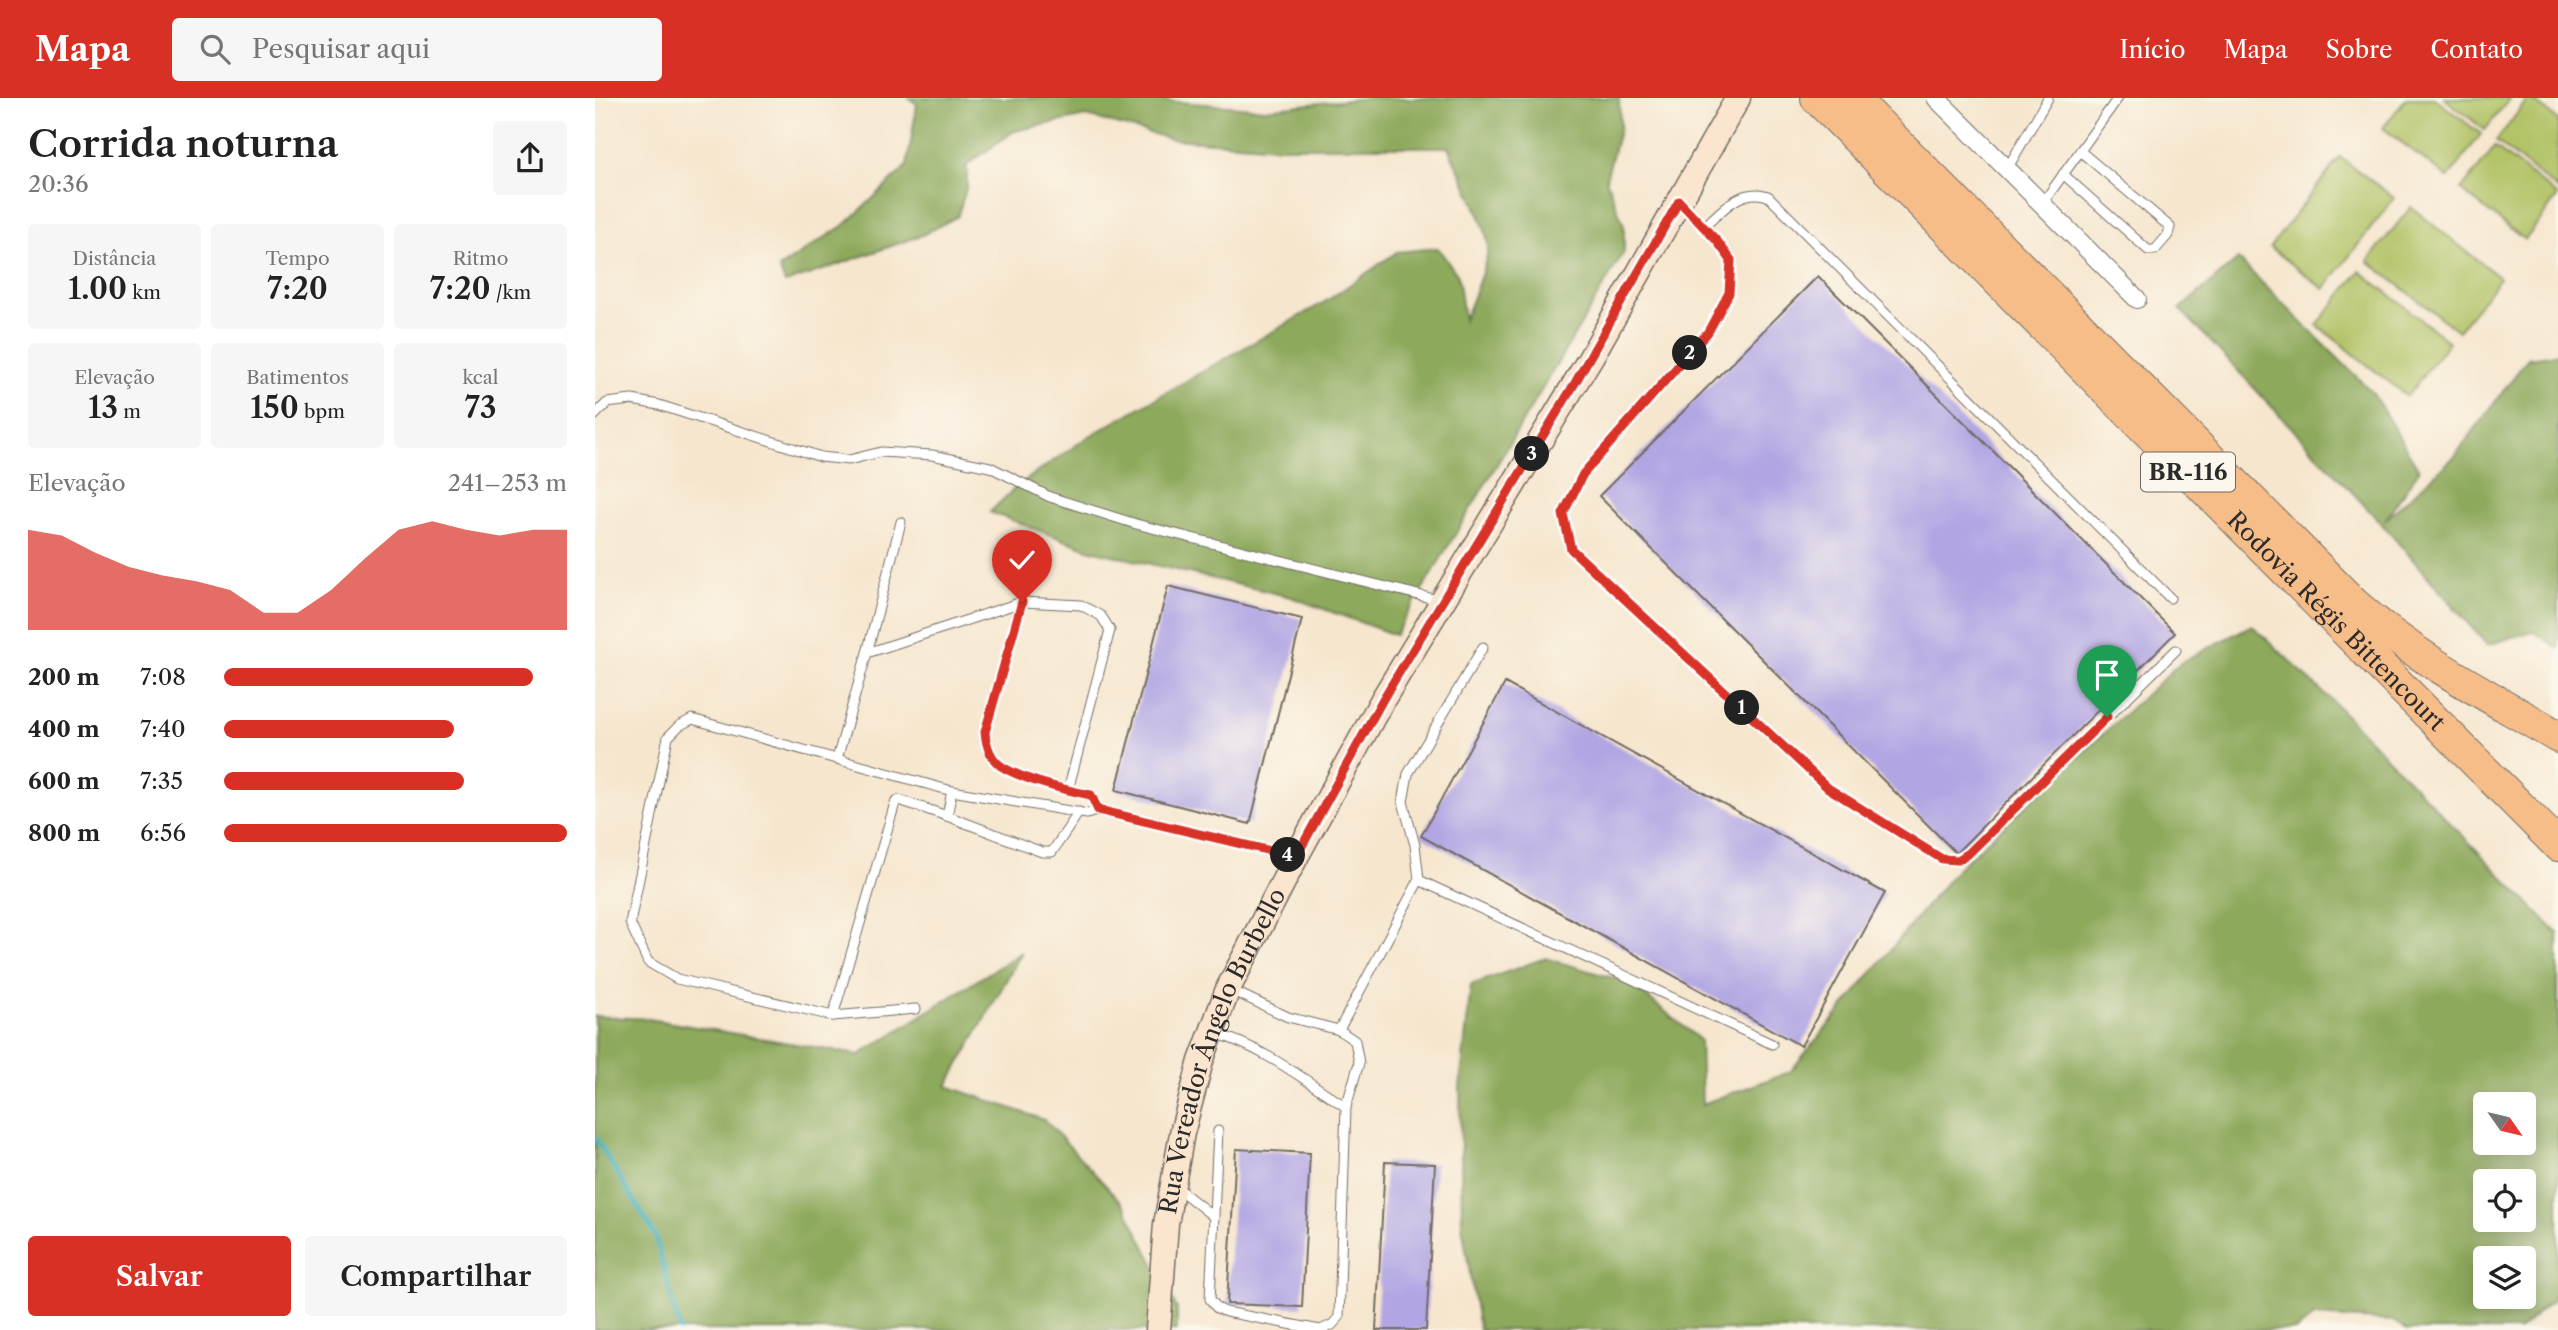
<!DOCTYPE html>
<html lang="pt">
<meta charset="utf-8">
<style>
:root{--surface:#fff;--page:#f6f6f6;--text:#222;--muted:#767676;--accent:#d93025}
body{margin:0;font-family:"Libre Caslon Text",serif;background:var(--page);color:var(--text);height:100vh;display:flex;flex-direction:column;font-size:26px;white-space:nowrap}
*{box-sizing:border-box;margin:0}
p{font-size:23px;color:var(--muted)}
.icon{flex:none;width:38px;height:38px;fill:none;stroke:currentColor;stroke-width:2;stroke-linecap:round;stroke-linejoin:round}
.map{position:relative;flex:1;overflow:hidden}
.panel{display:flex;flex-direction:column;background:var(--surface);width:595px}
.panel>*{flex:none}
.needle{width:46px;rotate:124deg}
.buttons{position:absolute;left:1878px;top:994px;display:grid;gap:14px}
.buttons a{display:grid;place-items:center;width:63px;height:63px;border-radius:7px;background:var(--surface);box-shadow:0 4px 18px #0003;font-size:35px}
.pin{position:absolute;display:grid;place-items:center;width:60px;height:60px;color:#fff;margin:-72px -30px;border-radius:50% 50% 50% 0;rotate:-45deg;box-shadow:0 0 7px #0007}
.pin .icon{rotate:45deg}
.km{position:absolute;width:35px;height:35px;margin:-18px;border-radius:50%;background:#222;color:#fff;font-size:19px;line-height:35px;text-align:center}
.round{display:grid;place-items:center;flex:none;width:74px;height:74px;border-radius:7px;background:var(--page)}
.headline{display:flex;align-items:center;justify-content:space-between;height:119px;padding:0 28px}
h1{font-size:38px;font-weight:600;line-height:52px}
.metrics{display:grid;grid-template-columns:repeat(3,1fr);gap:10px;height:119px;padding:7px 28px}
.metrics div{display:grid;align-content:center;border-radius:7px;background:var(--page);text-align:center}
.metrics b{font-size:30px;font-weight:600}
.metrics small{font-size:19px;font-weight:400}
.metrics p{font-size:19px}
.chart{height:196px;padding:14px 28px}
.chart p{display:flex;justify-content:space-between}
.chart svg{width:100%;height:126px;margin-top:7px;fill:var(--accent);opacity:.7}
.primary-button{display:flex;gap:14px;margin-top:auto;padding:14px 28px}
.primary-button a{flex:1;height:80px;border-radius:7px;background:var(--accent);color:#fff;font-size:28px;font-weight:600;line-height:80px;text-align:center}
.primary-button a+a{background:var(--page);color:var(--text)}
ul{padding:0 28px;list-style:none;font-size:23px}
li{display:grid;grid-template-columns:112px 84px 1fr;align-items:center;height:52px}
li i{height:18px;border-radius:9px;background:var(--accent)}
header{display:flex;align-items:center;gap:42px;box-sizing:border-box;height:98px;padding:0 35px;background:var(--accent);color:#fff}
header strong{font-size:33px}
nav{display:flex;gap:38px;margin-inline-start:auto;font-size:24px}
.search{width:490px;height:63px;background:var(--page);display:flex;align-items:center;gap:18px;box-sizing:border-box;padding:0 24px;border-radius:7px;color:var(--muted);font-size:26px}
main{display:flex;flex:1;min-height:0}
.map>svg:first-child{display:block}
.green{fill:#b2c367;stroke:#6e7749;stroke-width:2}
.forest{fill:#8da95c;stroke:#5c6a44;stroke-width:2;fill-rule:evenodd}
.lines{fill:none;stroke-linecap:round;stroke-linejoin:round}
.stream{stroke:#3eaeba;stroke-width:4.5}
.building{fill:#b1a5e3}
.service-casing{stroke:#726c64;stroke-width:11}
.minor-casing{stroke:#726c64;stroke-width:20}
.secondary-casing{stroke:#726c64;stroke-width:27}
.motorway-casing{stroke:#726c64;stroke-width:34}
.service{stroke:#fff;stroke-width:9}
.minor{stroke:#fff;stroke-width:18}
.secondary{stroke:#fce5cf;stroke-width:24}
.motorway{stroke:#f7bd88;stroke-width:32}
.route-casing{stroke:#fff;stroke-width:14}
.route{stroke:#d93025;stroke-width:9}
.labels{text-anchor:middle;stroke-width:5;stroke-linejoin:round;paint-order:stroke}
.shield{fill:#fbf7ec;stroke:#696865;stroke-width:2}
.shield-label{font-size:23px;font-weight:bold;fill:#2b2b2b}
.street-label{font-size:24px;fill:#2b2b2b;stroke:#fbf7ec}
</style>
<header>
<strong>Mapa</strong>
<div class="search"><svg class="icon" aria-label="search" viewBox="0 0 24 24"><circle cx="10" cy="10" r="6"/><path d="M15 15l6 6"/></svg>Pesquisar aqui</div>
<nav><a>Início</a><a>Mapa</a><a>Sobre</a><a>Contato</a></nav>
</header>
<main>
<section class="panel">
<div class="headline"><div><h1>Corrida noturna</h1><p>20:36</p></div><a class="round"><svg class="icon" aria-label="share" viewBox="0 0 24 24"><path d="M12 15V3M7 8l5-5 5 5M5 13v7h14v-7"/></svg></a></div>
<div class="metrics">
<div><p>Distância</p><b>1.00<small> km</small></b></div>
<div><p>Tempo</p><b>7:20</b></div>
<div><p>Ritmo</p><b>7:20<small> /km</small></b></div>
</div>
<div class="metrics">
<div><p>Elevação</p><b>13<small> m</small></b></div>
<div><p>Batimentos</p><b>150<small> bpm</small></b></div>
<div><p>kcal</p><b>73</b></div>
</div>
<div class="chart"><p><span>Elevação</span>241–253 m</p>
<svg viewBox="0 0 160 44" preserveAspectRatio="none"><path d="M0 44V9L10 11L20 17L30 22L40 25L50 27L60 30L70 38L80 38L90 30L100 19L110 9L120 6L130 9L140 11L150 9L160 9V44z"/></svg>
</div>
<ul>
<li><b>200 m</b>7:08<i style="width:90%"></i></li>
<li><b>400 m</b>7:40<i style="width:67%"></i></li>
<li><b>600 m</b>7:35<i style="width:70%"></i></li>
<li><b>800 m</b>6:56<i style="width:100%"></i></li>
</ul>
<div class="primary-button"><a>Salvar</a><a>Compartilhar</a></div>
</section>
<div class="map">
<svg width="1963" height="1232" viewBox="0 0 1963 1232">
<rect width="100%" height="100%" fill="#fbf7ec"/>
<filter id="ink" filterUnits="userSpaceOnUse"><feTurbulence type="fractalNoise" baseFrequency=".0143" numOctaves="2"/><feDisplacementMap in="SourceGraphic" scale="14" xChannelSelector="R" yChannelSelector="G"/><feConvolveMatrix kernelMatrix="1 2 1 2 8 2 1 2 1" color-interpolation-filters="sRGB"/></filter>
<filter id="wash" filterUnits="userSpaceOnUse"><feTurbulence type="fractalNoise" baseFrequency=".00686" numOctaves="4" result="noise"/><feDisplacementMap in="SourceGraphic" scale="28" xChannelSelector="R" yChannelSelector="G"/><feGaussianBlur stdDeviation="1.57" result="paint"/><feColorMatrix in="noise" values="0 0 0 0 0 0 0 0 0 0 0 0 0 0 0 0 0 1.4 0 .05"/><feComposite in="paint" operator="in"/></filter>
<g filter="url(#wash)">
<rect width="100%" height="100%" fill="#f6e6ce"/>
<g class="green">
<path d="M1811,0H1839L1886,36L1853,80L1788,30Z"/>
<path d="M1849,0H1915L1890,32Z"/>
<path d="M1934,0L1963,22V92L1901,43Z"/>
<path d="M1900,49L1963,98L1930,142L1866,92Z"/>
<path d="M1745,59L1799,100L1729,191L1675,149Z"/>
<path d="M1816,109L1905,180L1863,233L1773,163Z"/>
<path d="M1765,173L1854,244L1812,298L1722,227Z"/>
</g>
<g class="forest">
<path d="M314,0H563L571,3L670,11L771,0H1024L1025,29L1011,81L1029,128V154L800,537L696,499L496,452L395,414L422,388L493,339L733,202L802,154L843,150L863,178L869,221C876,204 893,165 893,149C894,130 862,69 853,49H682L577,41L491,18L419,33L372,67V87L363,118L325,138L190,185L184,170L252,125L312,68L322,6Z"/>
<path d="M1643,161L1777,294L1824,372L1790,422L1859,359L1933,260L1963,256V550L1938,533L1892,547L1787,426L1585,211Z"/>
<path d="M1657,527L1737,603L1963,836V1197L1924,1232H1812L1798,1223L1719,1218L1702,1232H884L867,1127L865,989L876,887L950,860L1035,885L1105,942L1107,1006L1195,974L1362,771L1585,565ZM1890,1006H1928V1045H1890ZM1890,1083H1928V1122H1890ZM1890,1160H1928V1199H1890Z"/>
<path d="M427,854L352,988L450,1022L529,1107L582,1211V1232H0V918L54,921L264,957Z"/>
</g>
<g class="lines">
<path class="stream" d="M0,1039L60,1137L85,1232"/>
</g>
<g id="blocks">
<g class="building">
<path d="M1223,178L1580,535L1361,755L1004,398Z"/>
<path d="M573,488L707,521L655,726L521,692Z"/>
<path d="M910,585L1290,795L1206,948L826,738Z"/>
<path d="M641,1051L715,1055L707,1209L632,1206Z"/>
<path d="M790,1064L840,1066L831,1232H781Z"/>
</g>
</g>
</g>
<g filter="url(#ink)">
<use href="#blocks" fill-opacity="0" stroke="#726c64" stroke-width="2"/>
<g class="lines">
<g class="service-casing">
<g id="service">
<path d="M1412,71L1453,0"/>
<path d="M1468,76L1553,152H1560L1573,137L1575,129L1485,53"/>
<path d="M1085,105L1122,143L1136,162L1134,195L1113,234L988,376L968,416L976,451L1233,690L1347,761L1363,762L1374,755L1581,552"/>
<path d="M1447,106L1523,0"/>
<path d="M1109,129C1127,112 1146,89 1173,98L1575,500"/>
<path d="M0,317L12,305L37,302L64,307L226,359L254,362L286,354L337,357L395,369L455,399L541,426L847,503"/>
<path d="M427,504L390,634C391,646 395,660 406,668C427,681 472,692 496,697L503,712"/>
<path d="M272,555L306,424"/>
<path d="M242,661L272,555L427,504L486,507L506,518L515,532L473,692"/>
<path d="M357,693L352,718L447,754H457L484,714"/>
<path d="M503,712L699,759"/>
<path d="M824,782L1177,946"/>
<path d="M634,891L693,919L744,932L824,782L820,747L808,704L813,676L888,549"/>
<path d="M321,911L238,918L82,881L53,864L35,825L73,639L84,628L97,621L357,693L492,716L503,712"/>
<path d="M238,918L300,705L304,702L352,718"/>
<path d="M619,935C668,949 710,982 751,1009"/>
<path d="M623,1033L615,1201L622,1210L631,1214L725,1232L737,1227L744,1219L751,1009L764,965L760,943L744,932"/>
<path d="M581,1089L619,1119"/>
</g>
</g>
<g class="minor-casing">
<path id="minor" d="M1341,0L1542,201"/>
</g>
<g class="secondary-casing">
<g id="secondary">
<path id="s1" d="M563,1232L571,1126L587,1035L606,963L633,891L701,759L788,601L996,259L1143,0"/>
</g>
</g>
<g class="motorway-casing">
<g id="motorway">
<path id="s2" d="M1222,0L1963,747"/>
<path d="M1258,0L1759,506C1821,561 1893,597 1963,639"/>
</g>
</g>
<use href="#service" class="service"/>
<use href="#minor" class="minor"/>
<use href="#secondary" class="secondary"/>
<use href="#motorway" class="motorway"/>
</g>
</g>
<g class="lines" filter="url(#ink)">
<g class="route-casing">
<path id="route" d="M427,504L390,634C391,646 395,660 406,668C428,682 471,692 496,697L503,712L701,759L788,601L980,285L1084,103L1122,143L1136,162L1134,195L1113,234L988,376L968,416L976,451L1233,690L1347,761L1363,762L1374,755L1512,619"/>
</g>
<use href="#route" class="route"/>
</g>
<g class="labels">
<rect class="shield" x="1546" y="354.5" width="94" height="39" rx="5"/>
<g class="shield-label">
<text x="1593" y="382">BR-116</text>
</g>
<g class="street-label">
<text dy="8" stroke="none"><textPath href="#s2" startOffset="737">Rodovia Régis Bittencourt</textPath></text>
<text dy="8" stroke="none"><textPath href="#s1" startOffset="289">Rua Vereador Ângelo Burbello</textPath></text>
</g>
</g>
</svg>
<div class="buttons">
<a><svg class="needle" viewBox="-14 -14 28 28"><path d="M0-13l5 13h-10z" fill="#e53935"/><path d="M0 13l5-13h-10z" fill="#767676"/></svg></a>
<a><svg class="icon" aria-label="locate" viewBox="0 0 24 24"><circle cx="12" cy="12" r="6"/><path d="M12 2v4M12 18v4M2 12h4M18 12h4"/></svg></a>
<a><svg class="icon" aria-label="layers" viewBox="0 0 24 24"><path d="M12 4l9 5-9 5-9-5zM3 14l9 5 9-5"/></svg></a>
</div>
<div class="pin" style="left:1512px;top:619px;background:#1e9e55"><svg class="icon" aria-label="arrive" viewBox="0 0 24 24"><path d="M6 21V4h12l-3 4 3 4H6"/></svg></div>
<div class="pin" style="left:427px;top:504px;background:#d93025"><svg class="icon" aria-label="check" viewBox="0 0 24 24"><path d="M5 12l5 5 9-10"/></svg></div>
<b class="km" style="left:1147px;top:610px">1</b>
<b class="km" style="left:1095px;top:255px">2</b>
<b class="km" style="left:937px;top:356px">3</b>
<b class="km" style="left:693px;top:757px">4</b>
</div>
</main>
